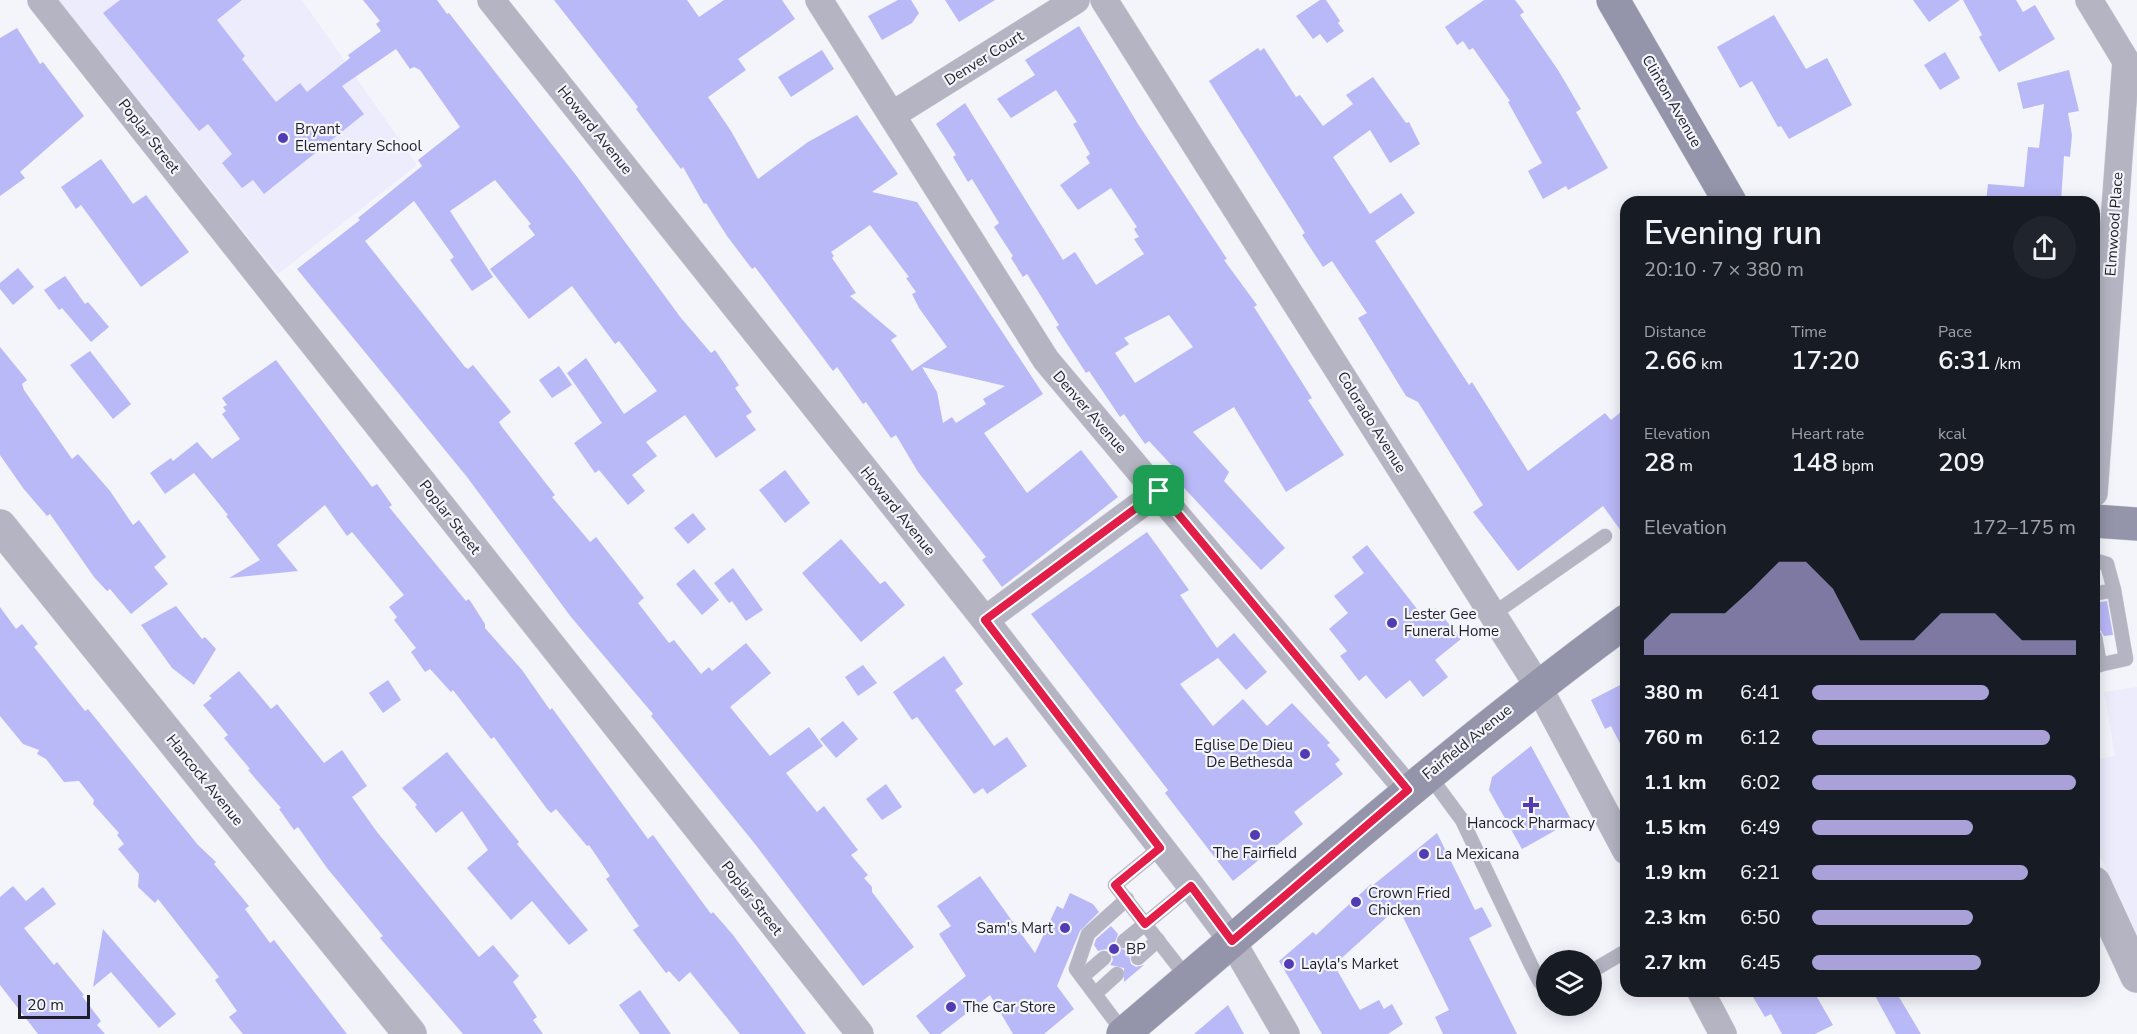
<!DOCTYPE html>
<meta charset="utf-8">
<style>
:root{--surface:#171b24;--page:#20242c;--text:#f1f3f6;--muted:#9ea1a6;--accent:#a9a1d8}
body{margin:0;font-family:"Nunito Sans",sans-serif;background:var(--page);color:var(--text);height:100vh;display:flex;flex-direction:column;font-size:22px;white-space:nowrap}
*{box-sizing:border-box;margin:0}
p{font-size:20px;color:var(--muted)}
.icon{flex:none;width:33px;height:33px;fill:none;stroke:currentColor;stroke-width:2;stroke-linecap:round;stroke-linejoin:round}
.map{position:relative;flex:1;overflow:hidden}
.side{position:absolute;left:1620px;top:196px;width:480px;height:801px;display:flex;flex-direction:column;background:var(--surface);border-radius:18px;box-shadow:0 3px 15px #0003}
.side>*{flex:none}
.fabs{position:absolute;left:1536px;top:950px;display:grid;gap:12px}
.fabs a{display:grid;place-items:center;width:66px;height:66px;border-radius:50%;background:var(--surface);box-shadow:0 3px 15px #0003;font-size:30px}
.scale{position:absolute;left:18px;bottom:15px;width:72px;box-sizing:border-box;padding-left:6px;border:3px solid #1f1f2b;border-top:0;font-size:16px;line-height:21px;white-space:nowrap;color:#1f1f2b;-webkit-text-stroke:4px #f4f4fb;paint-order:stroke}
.pin{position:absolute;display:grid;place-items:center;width:51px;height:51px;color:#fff;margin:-26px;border-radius:12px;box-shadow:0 3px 9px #0006}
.round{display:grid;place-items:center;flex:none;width:63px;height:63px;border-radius:32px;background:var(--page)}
.overview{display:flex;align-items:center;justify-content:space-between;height:102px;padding:0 24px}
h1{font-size:33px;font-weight:600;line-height:45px}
.metrics{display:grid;grid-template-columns:repeat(3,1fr);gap:9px;height:102px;padding:6px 24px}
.metrics div{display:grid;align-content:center}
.metrics b{font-size:26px;font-weight:600}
.metrics small{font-size:16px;font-weight:400}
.metrics p{font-size:16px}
.chart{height:168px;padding:12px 24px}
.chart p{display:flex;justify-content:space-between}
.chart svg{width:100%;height:108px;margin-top:6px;fill:var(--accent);opacity:.7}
ul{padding:0 24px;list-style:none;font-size:20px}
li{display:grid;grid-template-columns:96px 72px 1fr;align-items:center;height:45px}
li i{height:15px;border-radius:8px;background:var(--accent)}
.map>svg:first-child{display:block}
.built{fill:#ececfd}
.building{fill:#bab9f8;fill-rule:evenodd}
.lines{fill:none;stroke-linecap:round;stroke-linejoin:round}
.service-casing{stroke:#ceced6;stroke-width:15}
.minor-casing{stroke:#ceced6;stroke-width:28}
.tertiary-casing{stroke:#ceced6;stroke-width:34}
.secondary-casing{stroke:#ceced6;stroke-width:34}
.service{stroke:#b4b4c3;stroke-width:14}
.minor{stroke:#b4b4c3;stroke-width:27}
.tertiary{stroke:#b4b4c3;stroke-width:33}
.secondary{stroke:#9494aa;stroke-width:33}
.route-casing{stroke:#fff;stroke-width:12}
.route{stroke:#e11d48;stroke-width:8}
.poi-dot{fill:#513cb3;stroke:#f4f4fb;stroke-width:2}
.labels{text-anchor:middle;stroke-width:4.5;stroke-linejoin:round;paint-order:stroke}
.street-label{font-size:15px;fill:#1f1f2b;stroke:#f4f4fb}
.poi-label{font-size:15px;fill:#1f1f2b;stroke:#f4f4fb;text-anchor:start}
</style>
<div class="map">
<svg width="2137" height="1034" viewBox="0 0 2137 1034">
<rect width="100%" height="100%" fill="#f4f4fb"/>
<g class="built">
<path d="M59,0H302L417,165L278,274Z"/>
<path d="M2137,687V934L2094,843V760L2115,756L2104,692Z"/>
</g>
<g class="building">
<path d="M120,0H242L217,20L245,56L242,59L276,102L300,83L307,92L350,58L348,55L381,31L376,24L380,21L363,0H437L447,14L449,13L575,174L681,318L711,353L715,350L739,385L735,388L752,412L746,416L756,430L716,458L685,415L646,442L657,456L632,475L645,491L628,505L599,470L595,473L574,443L602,423L567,373L586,358L624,414L657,391L619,341L615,344L572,286L529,319L490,269L535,235L528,226L531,224L495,180L450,211L493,277L472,291L450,260L454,257L414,201L365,241L465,367L468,369L473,365L511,412L499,422L502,427L555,495L552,497L590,542L596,537L644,598L638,603L669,643L674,640L701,674L709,667L712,671L746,643L771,673L730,707L770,756L809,727L823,746L786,773L817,812L824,806L858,850L851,855L868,875L864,878L872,887V892L914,947L863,986L755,844L651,716L653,714L571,617L467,477L297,269L360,220L358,218L422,166L418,160L460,127L420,70L414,67L410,69L396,49L342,86L364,114L264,194L253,180L242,188L222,163L232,154L208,124L199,131L103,13Z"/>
<path d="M554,0H687L699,17L724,0H782L795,19L738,59L746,70L708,97L731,131L758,179L808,142L857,115L898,174L872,192L917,202L1043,394L984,433L1027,493L1081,450L1118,497L1002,587L982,560L986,557L918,472L896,435L891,438L866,402L863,404L837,367L833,371L755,267L752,269L727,236L706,203L704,204L683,167L681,169L636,109L638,107ZM870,225L909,277L906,278L916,292L912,294L919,308L947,347L912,371L891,340L897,336L850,296L856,293L832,258L834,256L831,252ZM922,367L971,378L1005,386L983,399L986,404L956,423L952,417L943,423L937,392Z"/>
<path d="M898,0H911L919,13L912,23L882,40L868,16Z"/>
<path d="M945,0H995L959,22Z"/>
<path d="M1320,0H1326L1340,21L1338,23L1344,31L1327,43L1320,34L1313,39L1296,16Z"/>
<path d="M1484,0H1515L1524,12L1520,15L1558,70L1581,109L1576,112L1608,168L1568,190L1566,186L1543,199L1528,171L1542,163L1508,102L1510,101L1473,48L1469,50L1463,41L1457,45L1445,27Z"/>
<path d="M1913,0H1960L1929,22Z"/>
<path d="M1963,0H2016L2023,12L2035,5L2055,39L1999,72L1979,37L1982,35Z"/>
<path d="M1774,15L1806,69L1827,58L1852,105L1789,139L1781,126L1778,127L1752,81L1740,88L1717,47Z"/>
<path d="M1079,26L1138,124L1227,259L1224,260L1257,305L1254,307L1312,398L1308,400L1344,455L1286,492L1234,407L1193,432L1229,472L1224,481L1285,548L1261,570L1170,473L1175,469L1149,441L1145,444L1124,414L1120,417L1089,371L1086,373L1056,327L1059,325L1027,274L1023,277L1011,258L1013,256L994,227L999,223L972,179L968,182L953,157L956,155L936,124L965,103L1063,260L1075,252L1096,285L1144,254L1134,239L1139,237L1134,229L1137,227L1111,188L1078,210L1060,185L1090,163L1086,157L1090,154L1073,124L1077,122L1056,90L1011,118L997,99L1035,75L1025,60ZM1169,315L1193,347L1135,383L1115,353L1129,344L1124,338Z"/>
<path d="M17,28L40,64L43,62L84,116L20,172L25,178L0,196V38Z"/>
<path d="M1258,48L1260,51L1264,48L1296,97L1300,95L1323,126L1353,104L1346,95L1373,77L1406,123L1409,122L1420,144L1390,163L1370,130L1333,157L1370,214L1401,193L1415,213L1375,241L1469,385L1472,382L1528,471L1605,413L1611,420L1626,408V538L1603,506L1518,571L1473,512L1483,505L1418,402L1406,396L1358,318L1367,313L1332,261L1323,267L1302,235L1305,233L1209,81Z"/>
<path d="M822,50L834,69L791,97L778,77Z"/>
<path d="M1945,52L1960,78L1940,90L1924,65Z"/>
<path d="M2069,70L2079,111L2068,113L2072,135L2070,157L2064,156L2061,202H1986L1988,184L2024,187L2028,147L2039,148L2044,104L2023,109L2017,83Z"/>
<path d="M101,159L133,204L146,195L189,252L141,287L81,205L76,209L61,187Z"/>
<path d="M18,268L34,287L13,305L0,289V283Z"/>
<path d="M65,276L85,304L88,302L109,327L91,342L62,308L59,310L44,290Z"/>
<path d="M0,347L27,380L22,384L24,390L72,459L78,454L110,491L133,525L139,520L166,557L154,567L168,584L131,614L110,589L107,591L94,577L50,514L47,516L23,488L0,455Z"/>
<path d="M90,351L131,404L113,419L70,365Z"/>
<path d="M276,360L372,487L377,484L392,505L389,507L466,601L469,599L485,624V628L522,670L550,710L552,708L648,839L653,835L711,914L713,912L733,935L806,1034H740L690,972L679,982L669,971L666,973L633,930L639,926L606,879L610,876L589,845L587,846L556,809L551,813L547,809L494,737L491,739L453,690L451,692L430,669L425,672L411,652L416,648L394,620L397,617L389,607L404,595L352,532L347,536L325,505L277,545L298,571L229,578L260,560L226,516L228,515L194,473L165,494L150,473L171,458L173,461L197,442L212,459L240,439L222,414L226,411L223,407L227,405L222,398Z"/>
<path d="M559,366L572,385L552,398L539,380Z"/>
<path d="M785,470L810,503L785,523L759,490Z"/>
<path d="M693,513L706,529L688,544L674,528Z"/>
<path d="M1147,532L1189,590L1180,595L1217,648L1234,633L1267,672L1246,690L1218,658L1180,684L1213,726L1243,699L1267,726L1292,703L1330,743L1327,745L1340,760L1335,764L1343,774L1294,812L1303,824L1233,881L1165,793L1168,790L1031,614Z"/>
<path d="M841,539L880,584L885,581L905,605L861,642L802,573Z"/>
<path d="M1367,545L1421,614L1424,612L1427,615L1436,608L1461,639L1435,660L1448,677L1423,697L1410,680L1386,699L1366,675L1359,681L1340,656L1347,651L1329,629L1348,613L1334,596L1364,573L1352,557Z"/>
<path d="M733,568L763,610L746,621L732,601L729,603L714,583Z"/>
<path d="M694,569L719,600L702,615L676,584Z"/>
<path d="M2107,601L2113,635L2104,636L2101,631L2094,628V603Z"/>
<path d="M176,606L202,639L205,637L216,649L194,685L172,668L141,625Z"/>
<path d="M0,607L16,629L22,624L38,644L34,647L85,711L88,709L198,845L216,862L214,864L249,906L245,909L270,943L274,940L347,1034H243L229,1017L237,1011L215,980L219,977L158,899L155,903L138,887L139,874L118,849L124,844L117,835L119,833L93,804L94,800L79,781L64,782L46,759L37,754L39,750L23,744L0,716Z"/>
<path d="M944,656L963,684L955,690L994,746L1007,737L1027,766L987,794L983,788L974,794L917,717L912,720L893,692Z"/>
<path d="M863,665L877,683L858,696L845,677Z"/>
<path d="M239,671L271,709L277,704L324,763L342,750L367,786L352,797L377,832L479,957L493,945L519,976L513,982L537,1017L533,1020L543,1034H463L380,938L383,936L327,868L298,827L294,830L279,809L281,808L248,770L250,769L224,738L228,735L203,705L212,698L209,696Z"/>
<path d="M388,680L401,700L383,713L369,693Z"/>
<path d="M1626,682V755L1611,726L1605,729L1591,700Z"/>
<path d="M843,721L858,739L836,758L820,739Z"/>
<path d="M1531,746L1572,821L1522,849L1489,790L1492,777Z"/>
<path d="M447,752L519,842L517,844L588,930L569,945L532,901L511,920L467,868L488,850L462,811L436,833L415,807L417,805L402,788Z"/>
<path d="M886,784L902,807L882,820L866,799Z"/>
<path d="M1437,833L1475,910L1482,907L1492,926L1469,938L1517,1034H1443L1435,1017L1449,1010L1398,907L1334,965L1360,1010L1379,1000L1384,1009L1392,1004L1403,1024L1388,1034H1322L1279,961L1313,932L1316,935L1371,884L1372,886Z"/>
<path d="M980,876L1035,953L1057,906L1063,909L1070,893L1093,904L1099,912L1080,931L1057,986L1074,1009L1044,1034H1013L990,995L940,1034H930L916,1016L966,976L939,934L951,926L937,906Z"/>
<path d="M13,886L26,901L43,887L56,904L24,928L54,965L57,962L84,995L82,996L101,1021L97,1025L105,1034H38L0,985V897Z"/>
<path d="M1111,926L1118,934L1115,942L1117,947L1125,950L1130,948L1132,951L1129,956L1131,964L1136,967L1144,965L1124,982V968L1110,965L1113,960L1111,953L1106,949L1098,951L1094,945L1096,939Z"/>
<path d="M103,929L176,1014L159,1028L111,972L93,987Z"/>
<path d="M640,990L671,1034H640L619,1005Z"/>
<path d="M1750,992H1814L1833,1025L1815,1034H1782L1771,1014L1765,1017Z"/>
<path d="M1873,992H1896L1921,1034H1896Z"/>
<path d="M1228,1005L1244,1034H1194Z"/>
</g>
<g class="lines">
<g class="service-casing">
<g id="service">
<path d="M2094,560L2107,564L2114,590L2094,594"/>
<path d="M1493,614L1605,536"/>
<path d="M2095,637L2100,665"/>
<path d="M2094,666L2126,659L2114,590"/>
<path d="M1428,774L1462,820L1531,965L1540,982L1546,988"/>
<path d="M1160,848L1115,885L1145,924L1191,886"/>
<path d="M1124,941L1145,924L1188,979"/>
<path d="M1138,958L1158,940"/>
<path d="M1592,971L1626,951"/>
<path d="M1082,977L1104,958"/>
<path d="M1095,994L1117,974"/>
<path d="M1124,1033L1076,969L1088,934L1127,899"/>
</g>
</g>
<g class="minor-casing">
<g id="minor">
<path d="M41,0L860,1034"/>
<path d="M491,0L985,620L1191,886L1232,941L1286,1034"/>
<path d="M819,0L1046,360L1408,790"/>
<path d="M1104,0L1538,686L1626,851"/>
<path d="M2089,0L2126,61L2094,493"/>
<path d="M892,115L1076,0"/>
<path d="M985,620L1159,491"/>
<path d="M1701,992L1723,1034"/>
</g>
</g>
<g class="tertiary-casing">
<g id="tertiary">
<path d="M0,526L410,1034"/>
<path d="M2094,883L2137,976"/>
</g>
</g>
<g class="secondary-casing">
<g id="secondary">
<path d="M1613,0L1730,202"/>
<path d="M2094,521L2137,524"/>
<path d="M1123,1034C1288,894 1450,750 1626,621"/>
</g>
</g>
<use href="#service" class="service"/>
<use href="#minor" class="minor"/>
<use href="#tertiary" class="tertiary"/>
<use href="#secondary" class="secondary"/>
</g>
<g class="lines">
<g class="route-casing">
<path id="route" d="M1159,491L1408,790L1232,941L1191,886L1145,924L1115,885L1160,848L985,620Z"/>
</g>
<use href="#route" class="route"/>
</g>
<g class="poi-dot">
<circle cx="283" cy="138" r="6"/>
<circle cx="1392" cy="623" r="6"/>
<circle cx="1305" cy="754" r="6"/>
<path d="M1528 796h6v6h6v6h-6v6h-6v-6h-6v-6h6z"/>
<circle cx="1255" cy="835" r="6"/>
<circle cx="1424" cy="854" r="6"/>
<circle cx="1356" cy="902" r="6"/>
<circle cx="1065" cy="928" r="6"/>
<circle cx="1114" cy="949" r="6"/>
<circle cx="1289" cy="964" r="6"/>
<circle cx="951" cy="1007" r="6"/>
</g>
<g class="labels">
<g class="street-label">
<text transform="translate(984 58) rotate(-32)" y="5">Denver Court</text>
<text transform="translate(1672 101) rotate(60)" y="5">Clinton Avenue</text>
<text transform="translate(595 130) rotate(51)" y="5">Howard Avenue</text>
<text transform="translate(149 136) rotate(52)" y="5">Poplar Street</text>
<text transform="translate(2114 224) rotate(-86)" y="5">Elmwood Place</text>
<text transform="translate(1090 412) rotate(49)" y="5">Denver Avenue</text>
<text transform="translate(1372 422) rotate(58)" y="5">Colorado Avenue</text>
<text transform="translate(898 511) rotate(51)" y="5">Howard Avenue</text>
<text transform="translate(450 517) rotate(52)" y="5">Poplar Street</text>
<text transform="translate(1467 742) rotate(-39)" y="5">Fairfield Avenue</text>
<text transform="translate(205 780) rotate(51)" y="5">Hancock Avenue</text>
<text transform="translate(752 898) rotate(52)" y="5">Poplar Street</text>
</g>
<g class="poi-label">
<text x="295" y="134">Bryant<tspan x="295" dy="17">Elementary School</tspan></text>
<text x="1404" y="619">Lester Gee<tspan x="1404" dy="17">Funeral Home</tspan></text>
<text x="1293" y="750" text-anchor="end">Eglise De Dieu<tspan x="1293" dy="17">De Bethesda</tspan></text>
<text x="1531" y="828" text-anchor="middle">Hancock Pharmacy</text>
<text x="1255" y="858" text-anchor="middle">The Fairfield</text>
<text x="1436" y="859">La Mexicana</text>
<text x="1368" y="898">Crown Fried<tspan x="1368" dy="17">Chicken</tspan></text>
<text x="1053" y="933" text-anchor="end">Sam's Mart</text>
<text x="1126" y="954">BP</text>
<text x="1301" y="969">Layla's Market</text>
<text x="963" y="1012">The Car Store</text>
</g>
</g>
</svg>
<div class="fabs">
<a><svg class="icon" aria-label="layers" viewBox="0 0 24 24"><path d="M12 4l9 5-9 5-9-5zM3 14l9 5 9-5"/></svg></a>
</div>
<div class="scale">20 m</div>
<div class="pin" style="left:1159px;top:491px;background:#1e9e55"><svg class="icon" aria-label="arrive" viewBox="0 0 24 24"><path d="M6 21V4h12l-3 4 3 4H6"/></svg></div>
<section class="side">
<div class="overview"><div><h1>Evening run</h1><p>20:10 · 7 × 380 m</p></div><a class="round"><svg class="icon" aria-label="share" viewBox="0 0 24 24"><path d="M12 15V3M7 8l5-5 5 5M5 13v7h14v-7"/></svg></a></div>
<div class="metrics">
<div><p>Distance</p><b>2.66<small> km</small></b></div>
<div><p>Time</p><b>17:20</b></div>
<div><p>Pace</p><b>6:31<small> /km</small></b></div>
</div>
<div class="metrics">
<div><p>Elevation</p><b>28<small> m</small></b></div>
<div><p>Heart rate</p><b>148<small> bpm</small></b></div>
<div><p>kcal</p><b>209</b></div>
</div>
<div class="chart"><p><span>Elevation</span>172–175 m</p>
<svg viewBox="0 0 160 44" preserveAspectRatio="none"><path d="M0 44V38L10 27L20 27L30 27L40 17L50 6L60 6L70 17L80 38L90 38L100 38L110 27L120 27L130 27L140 38L150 38L160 38V44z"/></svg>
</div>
<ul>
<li><b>380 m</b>6:41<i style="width:67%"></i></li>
<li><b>760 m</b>6:12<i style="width:90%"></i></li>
<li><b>1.1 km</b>6:02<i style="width:100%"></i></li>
<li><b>1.5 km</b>6:49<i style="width:61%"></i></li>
<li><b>1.9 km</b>6:21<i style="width:82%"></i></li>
<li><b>2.3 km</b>6:50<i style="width:61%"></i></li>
<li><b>2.7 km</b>6:45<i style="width:64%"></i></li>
</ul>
</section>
</div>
